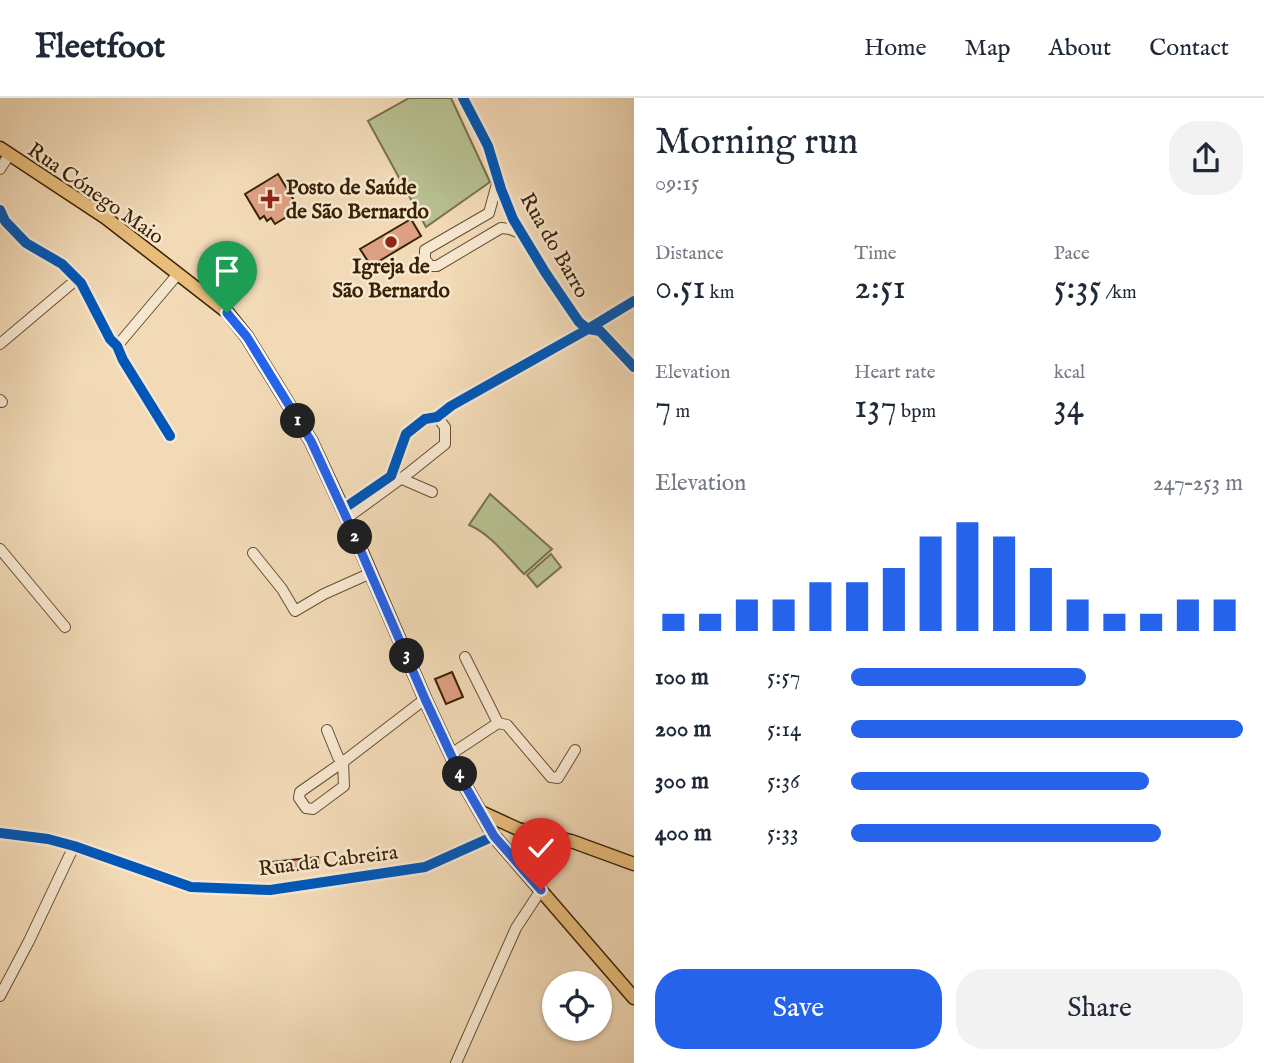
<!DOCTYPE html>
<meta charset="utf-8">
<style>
:root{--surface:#fff;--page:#f2f2f3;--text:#1f2937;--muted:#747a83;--line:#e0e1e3;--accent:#2563eb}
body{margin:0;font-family:"IM FELL English",serif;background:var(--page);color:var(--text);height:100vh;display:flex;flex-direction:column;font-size:26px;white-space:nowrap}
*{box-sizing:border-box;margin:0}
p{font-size:23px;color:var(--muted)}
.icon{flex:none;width:38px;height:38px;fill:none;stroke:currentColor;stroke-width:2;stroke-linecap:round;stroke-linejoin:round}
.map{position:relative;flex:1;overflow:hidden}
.drawer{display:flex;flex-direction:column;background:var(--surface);width:630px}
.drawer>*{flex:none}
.controls{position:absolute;left:542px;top:873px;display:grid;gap:14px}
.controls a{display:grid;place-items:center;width:70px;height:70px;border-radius:50%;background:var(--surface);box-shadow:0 2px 5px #0004;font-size:35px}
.pin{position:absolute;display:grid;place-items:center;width:60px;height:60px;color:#fff;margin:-72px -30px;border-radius:50% 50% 50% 0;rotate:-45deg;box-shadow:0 0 7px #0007}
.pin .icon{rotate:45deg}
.km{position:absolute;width:35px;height:35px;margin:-18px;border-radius:50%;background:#222;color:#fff;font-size:19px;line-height:35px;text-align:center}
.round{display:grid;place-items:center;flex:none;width:74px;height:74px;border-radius:28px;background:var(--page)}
.head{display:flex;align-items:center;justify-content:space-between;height:119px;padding:0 21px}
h1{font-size:38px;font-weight:600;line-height:52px}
.stats{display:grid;grid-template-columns:repeat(3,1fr);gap:10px;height:119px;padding:7px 21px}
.stats div{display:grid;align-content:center}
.stats b{font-size:35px;font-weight:600}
.stats small{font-size:19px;font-weight:400}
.stats p{font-size:19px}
.chart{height:196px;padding:14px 21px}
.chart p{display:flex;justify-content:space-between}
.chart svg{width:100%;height:126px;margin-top:7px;stroke:var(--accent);stroke-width:6}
.cta{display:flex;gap:14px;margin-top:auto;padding:14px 21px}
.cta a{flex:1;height:80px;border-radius:28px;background:var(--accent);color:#fff;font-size:28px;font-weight:600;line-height:80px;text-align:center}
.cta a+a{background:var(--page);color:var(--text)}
ul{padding:0 21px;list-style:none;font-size:23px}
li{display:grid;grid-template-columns:112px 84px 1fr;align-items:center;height:52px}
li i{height:18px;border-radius:9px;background:var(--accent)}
header{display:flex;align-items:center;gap:42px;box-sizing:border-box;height:98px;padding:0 35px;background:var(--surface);border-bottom:2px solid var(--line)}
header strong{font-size:33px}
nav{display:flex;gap:38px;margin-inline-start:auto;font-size:24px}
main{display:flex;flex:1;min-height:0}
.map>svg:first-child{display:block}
.green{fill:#b7c091;stroke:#78714a;stroke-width:2}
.building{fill:#dda082;stroke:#382202;stroke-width:2}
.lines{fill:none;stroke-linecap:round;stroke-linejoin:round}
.minor-casing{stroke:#66502f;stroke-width:12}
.major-casing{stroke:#382202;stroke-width:15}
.minor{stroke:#f7e7d0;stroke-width:10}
.major{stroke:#e9bd7c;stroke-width:12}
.cycleway-casing{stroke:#f7e7d0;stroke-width:15}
.cycleway{stroke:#0057b8;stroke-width:10}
.route-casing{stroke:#fff;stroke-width:14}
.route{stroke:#2563eb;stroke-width:9}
.poi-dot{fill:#8f2418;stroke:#f7e7d0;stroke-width:2.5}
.labels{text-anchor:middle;stroke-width:5;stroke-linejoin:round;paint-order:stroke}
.poi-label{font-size:21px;font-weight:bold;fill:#382202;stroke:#f7e7d0;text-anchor:start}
.street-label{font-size:21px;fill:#382202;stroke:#f7e7d0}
</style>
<header>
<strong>Fleetfoot</strong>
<nav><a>Home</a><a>Map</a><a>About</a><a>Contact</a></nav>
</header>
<main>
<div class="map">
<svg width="634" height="965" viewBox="0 0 634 965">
<rect width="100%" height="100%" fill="#f2dab7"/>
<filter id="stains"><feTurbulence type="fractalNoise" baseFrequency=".00286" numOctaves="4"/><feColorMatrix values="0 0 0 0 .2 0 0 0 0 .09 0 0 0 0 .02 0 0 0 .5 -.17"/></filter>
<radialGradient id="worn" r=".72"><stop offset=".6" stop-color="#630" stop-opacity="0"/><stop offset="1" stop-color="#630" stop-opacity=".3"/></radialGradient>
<g class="green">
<path d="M409,0H451L490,84L426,129L368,23Z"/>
<path d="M490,396L552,451L524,476C508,460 491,436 469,427Z"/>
<path d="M551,456L561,469L537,489L527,477Z"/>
</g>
<g class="building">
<path d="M278,76L301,114L294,118L293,115L275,126L271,120L267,123L264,118L260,121L245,96Z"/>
<path d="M411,121L421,138L371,168L360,151Z"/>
<path d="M452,574L463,599L446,606L435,581Z"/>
<path d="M318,759L319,770L264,775L263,765Z"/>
</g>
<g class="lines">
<g class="minor-casing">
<g id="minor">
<path d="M463,0L488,48L501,91L513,121L545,174L579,224L588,231L600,233L634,269"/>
<path d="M0,71L9,57"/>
<path d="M498,82L489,115L425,152V161L430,168H437L501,130L510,131L522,136"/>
<path d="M0,112L5,123L26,145L62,166L81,185L110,241L117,248L123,262L170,338"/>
<path d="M0,246L77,181"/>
<path d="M117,248L177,177"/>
<path d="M0,302L2,304"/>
<path d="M402,381L432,394"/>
<path d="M343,411L391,378L406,336L425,321L437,319L451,308L588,231L634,203"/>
<path d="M347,420L410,374L445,346V329L437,319"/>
<path d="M0,451L65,529"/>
<path d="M253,455L282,491L295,513L324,496L371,475"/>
<path d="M498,625L507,627L551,679L558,680L575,652"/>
<path d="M327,632L338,659L343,664L344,688L313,711L306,710L299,700L300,694L343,664L425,601"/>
<path d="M451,656L498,625L465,559"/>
<path d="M0,735L48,741L74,748L191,789L270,792L425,769L494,738"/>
<path d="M0,898L29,843L74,748"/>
<path d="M456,965L516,830L541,792"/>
</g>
</g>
<g class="major-casing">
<g id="major">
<path d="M0,50L106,120L227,214L247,239L311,343L347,420L425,601L467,691L494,738L634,900"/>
<path d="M481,714L518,731L571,743L634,766"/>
</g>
</g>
<use href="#minor" class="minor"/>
<use href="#major" class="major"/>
<g class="cycleway-casing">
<g id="cycleway">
<path d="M463,0L488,48L501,91L513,121L545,174L579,224L588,231L600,233L634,269"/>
<path d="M0,112L5,123L26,145L62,166L81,185L110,241L117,248L123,262L170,338"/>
<path d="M343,411L391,378L406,336L425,321L437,319L451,308L588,231L634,203"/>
<path d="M0,735L48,741L74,748L191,789L270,792L425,769L494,738"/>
</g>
</g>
<use href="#cycleway" class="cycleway"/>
</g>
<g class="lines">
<g class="route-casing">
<path id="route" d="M227,215L247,239L311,343L347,421L425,601L467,691L494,738L541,792"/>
</g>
<use href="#route" class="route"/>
</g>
<g class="poi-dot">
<path d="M266.5 90.5h7v7h7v7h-7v7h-7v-7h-7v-7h7z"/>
<circle cx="391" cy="144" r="7"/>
</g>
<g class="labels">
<g class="poi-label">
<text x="286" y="96">Posto de Saúde<tspan x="286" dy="24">de São Bernardo</tspan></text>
<text x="391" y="175" text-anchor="middle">Igreja de<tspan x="391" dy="24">São Bernardo</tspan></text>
</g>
<g class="street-label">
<text transform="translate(96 95) rotate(35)" y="7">Rua Cónego Maio</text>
<text transform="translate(555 147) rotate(60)" y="7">Rua do Barro</text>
<text transform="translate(328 762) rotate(-7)" y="7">Rua da Cabreira</text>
</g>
</g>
<rect width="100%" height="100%" filter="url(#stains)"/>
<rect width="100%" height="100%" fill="url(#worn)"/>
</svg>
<div class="controls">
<a><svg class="icon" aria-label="locate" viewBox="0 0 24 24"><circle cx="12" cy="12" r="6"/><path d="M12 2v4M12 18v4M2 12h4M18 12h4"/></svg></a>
</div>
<div class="pin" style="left:227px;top:215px;background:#1e9e55"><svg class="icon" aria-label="arrive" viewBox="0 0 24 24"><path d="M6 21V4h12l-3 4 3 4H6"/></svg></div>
<div class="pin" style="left:541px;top:792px;background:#d93025"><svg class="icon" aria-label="check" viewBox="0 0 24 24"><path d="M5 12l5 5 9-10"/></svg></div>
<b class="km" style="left:298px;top:323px">1</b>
<b class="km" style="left:355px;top:439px">2</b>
<b class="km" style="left:407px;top:558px">3</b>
<b class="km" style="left:460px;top:676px">4</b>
</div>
<section class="drawer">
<div class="head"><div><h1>Morning run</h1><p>09:15</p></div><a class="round"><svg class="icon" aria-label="share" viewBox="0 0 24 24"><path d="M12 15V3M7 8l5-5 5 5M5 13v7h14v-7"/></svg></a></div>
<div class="stats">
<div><p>Distance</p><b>0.51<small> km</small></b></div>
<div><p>Time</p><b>2:51</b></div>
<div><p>Pace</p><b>5:35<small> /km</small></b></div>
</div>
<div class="stats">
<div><p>Elevation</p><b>7<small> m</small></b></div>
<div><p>Heart rate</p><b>137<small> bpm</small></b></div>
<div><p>kcal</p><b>34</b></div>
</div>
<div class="chart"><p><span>Elevation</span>247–253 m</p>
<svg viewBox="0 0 160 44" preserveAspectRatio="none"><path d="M5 44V38M15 44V38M25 44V33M35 44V33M45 44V27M55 44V27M65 44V22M75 44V11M85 44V6M95 44V11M105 44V22M115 44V33M125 44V38M135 44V38M145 44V33M155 44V33"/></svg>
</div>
<ul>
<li><b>100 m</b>5:57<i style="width:60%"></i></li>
<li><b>200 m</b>5:14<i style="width:100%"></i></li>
<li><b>300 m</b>5:36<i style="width:76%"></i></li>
<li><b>400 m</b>5:33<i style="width:79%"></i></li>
</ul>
<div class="cta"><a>Save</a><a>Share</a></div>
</section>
</main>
